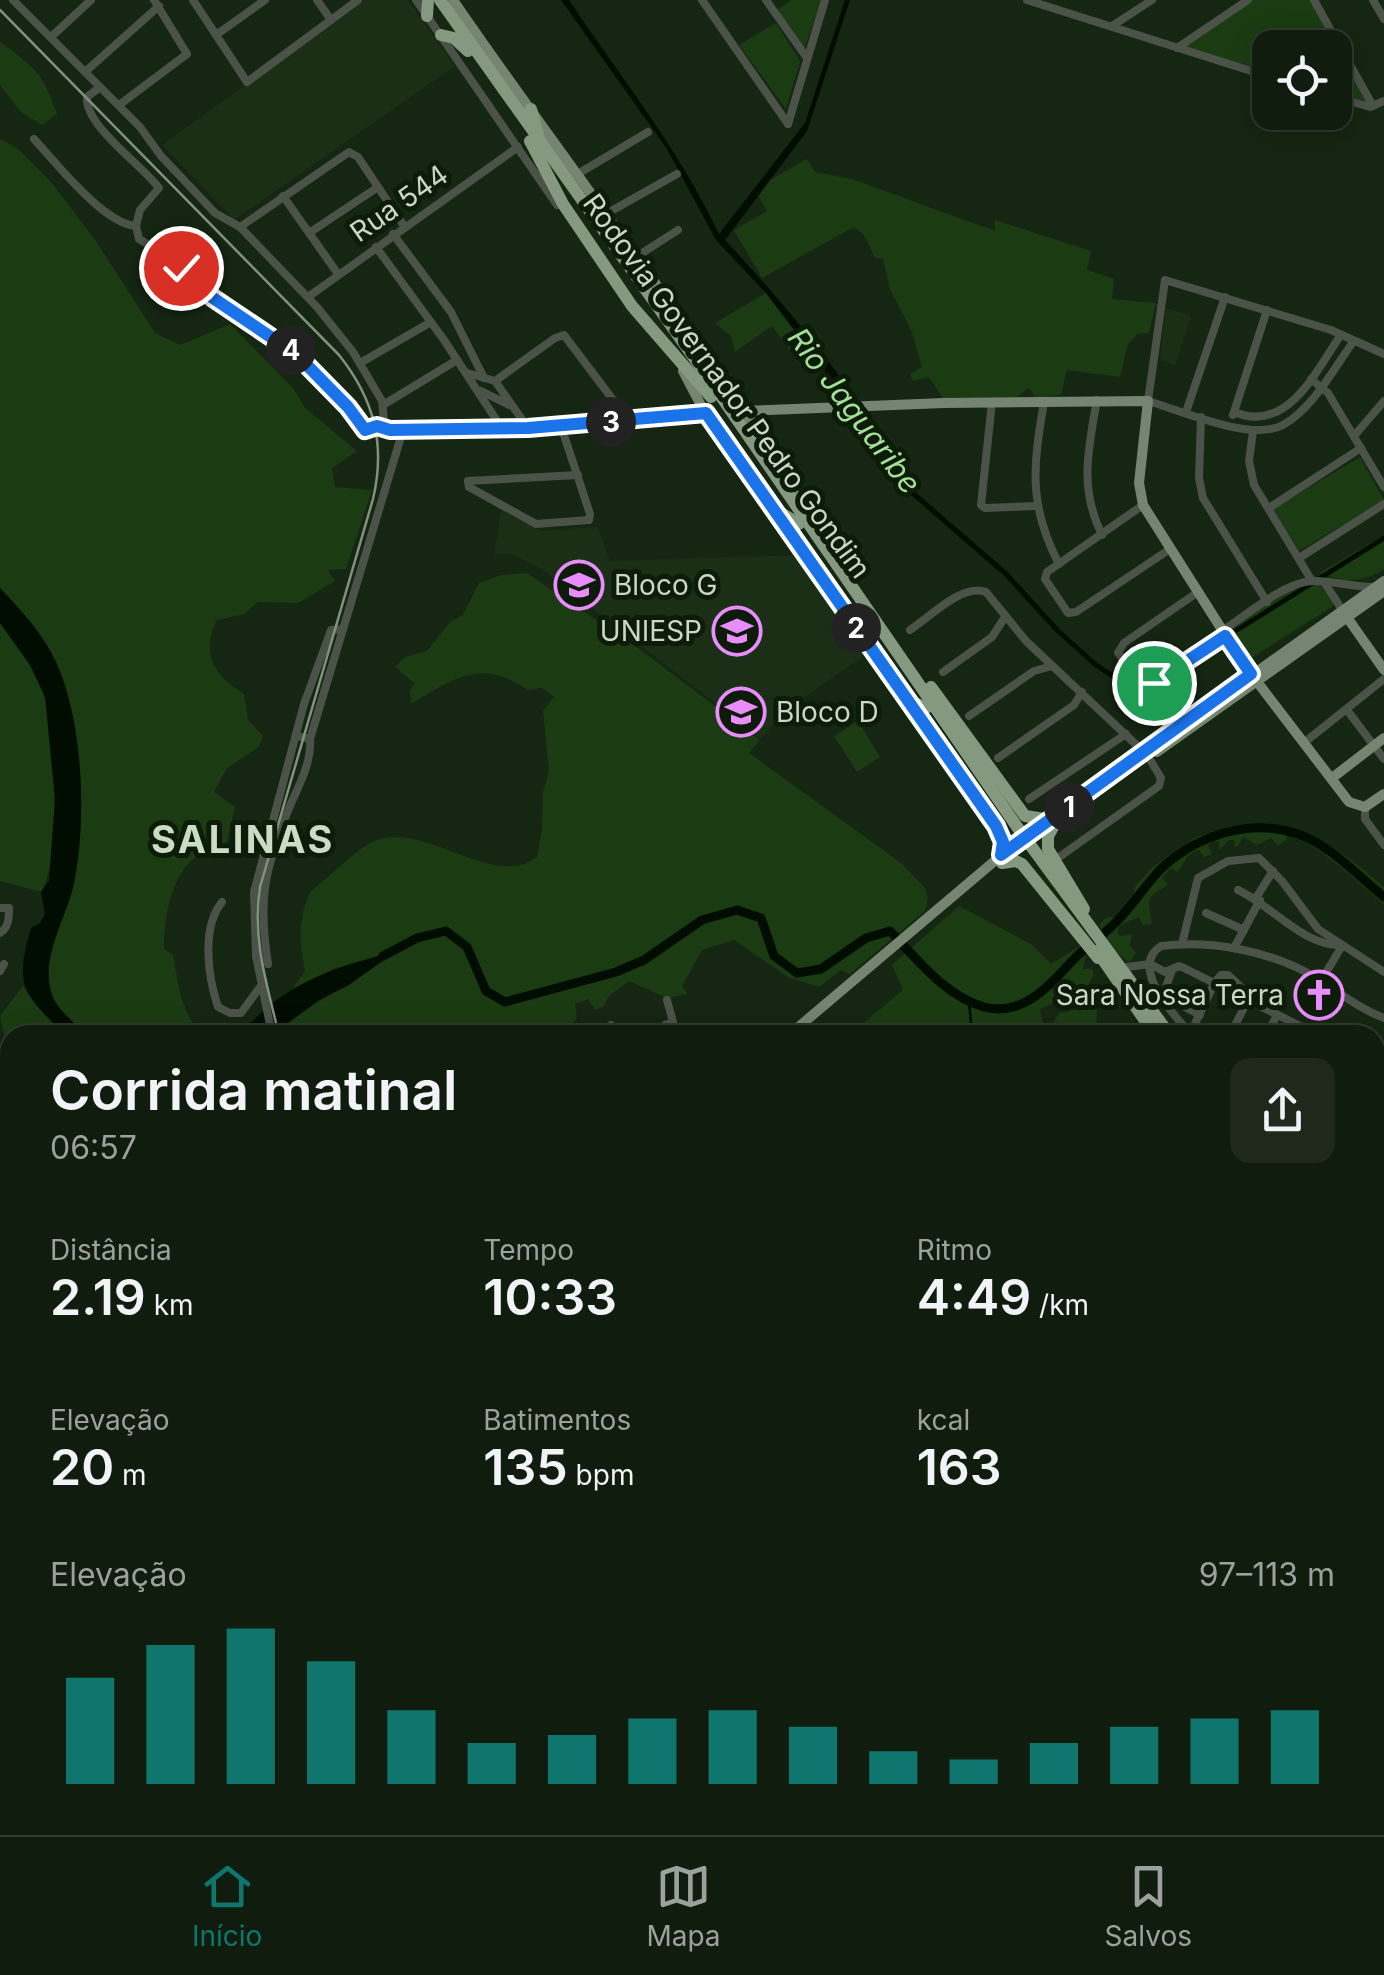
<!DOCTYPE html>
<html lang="pt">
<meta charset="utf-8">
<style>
:root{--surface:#101c0e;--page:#1e291c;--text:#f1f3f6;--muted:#9ca19e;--line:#303a2e;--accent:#0f766e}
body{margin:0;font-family:Inter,sans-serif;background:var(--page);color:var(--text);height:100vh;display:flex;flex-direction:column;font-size:38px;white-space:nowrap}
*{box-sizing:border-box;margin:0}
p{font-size:32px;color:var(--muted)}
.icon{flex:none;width:55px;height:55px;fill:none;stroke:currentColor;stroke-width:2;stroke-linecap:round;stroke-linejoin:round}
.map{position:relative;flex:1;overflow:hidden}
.sheet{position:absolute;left:0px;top:1025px;width:1385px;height:810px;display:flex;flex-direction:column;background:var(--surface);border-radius:30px 30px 0 0;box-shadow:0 5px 25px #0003,0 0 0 2px var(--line)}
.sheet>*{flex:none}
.buttons{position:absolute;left:1252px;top:30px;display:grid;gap:20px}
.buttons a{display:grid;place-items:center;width:100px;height:100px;border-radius:20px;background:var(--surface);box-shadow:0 5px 25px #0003,0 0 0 2px var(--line);font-size:50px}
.pin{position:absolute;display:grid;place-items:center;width:85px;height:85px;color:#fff;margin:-42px;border:5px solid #fff;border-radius:50%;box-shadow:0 2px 10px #0007}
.km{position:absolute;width:50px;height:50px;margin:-25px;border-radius:50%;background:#222;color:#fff;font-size:28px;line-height:50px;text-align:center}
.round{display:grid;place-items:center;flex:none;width:105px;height:105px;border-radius:20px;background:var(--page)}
.summary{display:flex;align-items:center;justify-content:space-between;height:170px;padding:0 50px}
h1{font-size:55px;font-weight:600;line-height:75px}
.metrics{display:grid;grid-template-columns:repeat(3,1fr);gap:15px;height:170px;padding:10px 50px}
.metrics div{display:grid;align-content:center}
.metrics b{font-size:50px;font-weight:600}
.metrics small{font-size:28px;font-weight:400}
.metrics p{font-size:28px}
.chart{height:280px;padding:20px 50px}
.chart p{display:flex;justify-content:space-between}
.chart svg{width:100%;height:180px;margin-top:10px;stroke:var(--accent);stroke-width:6}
.dock{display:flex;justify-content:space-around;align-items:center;height:140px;border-top:2px solid var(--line);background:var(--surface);font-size:28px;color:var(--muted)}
.dock a{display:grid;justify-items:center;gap:5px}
.dock .active{color:var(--accent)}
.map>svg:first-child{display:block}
.built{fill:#1a2f16}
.green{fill:#1b3c13}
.water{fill:#000d00}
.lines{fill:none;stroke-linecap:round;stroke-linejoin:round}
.stream{stroke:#000d00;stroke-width:2.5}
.canal{stroke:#000d00;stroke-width:5}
.river{stroke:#000d00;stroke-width:9}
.minor{stroke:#4b5349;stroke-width:8}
.major{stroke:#758571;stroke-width:10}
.highway{stroke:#859980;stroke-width:12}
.tram{stroke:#839080;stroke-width:2.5}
.route-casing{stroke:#fff;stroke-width:20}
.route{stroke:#1a73e8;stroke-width:12}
.labels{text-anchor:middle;stroke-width:10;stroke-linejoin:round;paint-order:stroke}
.street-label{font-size:28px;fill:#cbd5c8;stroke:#0c1c09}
.poi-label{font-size:28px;fill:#cbd5c8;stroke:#0c1c09;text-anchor:start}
.water-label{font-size:30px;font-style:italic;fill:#a5df98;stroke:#0c1c09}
.district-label{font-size:38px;font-weight:bold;letter-spacing:2.5px;fill:#c8ddc3;stroke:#0c1c09}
</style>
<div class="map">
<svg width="1384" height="1835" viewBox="0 0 1384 1835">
<rect width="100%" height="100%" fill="#152612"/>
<g class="built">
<path d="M364,0H408L455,66L234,220L162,145Z"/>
<path d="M1166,308L1191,316L1175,365L1160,360Z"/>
<path d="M501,510L541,531L598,527L610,561L798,555L868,653L786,710L761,739L542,569L511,554H494Z"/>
</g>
<g class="green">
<path d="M792,0H822L804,49L777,10Z"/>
<path d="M1253,0H1314L1370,106L1335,96V48H1270V76L1180,48Z"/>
<path d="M776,23L800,61L786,109L739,45Z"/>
<path d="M0,42C35,68 42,71 57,114L42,125L21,112L0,85Z"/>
<path d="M0,139L17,148L51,182L96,241L155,333L180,345L230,324L293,388L305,408L357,451L332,468L335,487L372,490L346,569L328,570L335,581L298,603L258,602L244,614L217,620C200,652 214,676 244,694L248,720L263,736L259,747L227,768L214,792L235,807L226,846C176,849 164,907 164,949L173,955C178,982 181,1018 205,1035H87C75,1023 58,1011 52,995C38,958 67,917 74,883C87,819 83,721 56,662C43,634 21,610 0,588Z"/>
<path d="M807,159L815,172L852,179L995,231V220L1091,251L1087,270L1114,279L1112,299L1156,303L1149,333L1137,334L1128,344L1120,377L1067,370L1061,395L1036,398L1028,388L1016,398L944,400L929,377L913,381L910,374L922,367L911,330L890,289L883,258H875C869,247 866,230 852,228L762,278L734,230L767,211L754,189Z"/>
<path d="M766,293L804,342L816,335L817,336L793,355L772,326L735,352L731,336L715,323Z"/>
<path d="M1360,457L1384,500L1299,551L1273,509Z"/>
<path d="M1384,535V569C1360,584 1345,582 1319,573Z"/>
<path d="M527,573L642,651L760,740L749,753L901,863L924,887L928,898L925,911L850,974L841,970L819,987L788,977L734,940L702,950L682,986L688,994L667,998L629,981L609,996L603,1007L595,1010L588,999L575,1004L577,1018L562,1035H306L304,1030L293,1034L286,1025C319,997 360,981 392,953L335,968L292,989L305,971C299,943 298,916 311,891C326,880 358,848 372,842C426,819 492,891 537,857L542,829L543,793L549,770L543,711L554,697L542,688L527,690C482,657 453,679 411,704L410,691L414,683L395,667L405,657L427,651L450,622L463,615L479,583L501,575Z"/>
<path d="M1300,584L1320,585L1335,605L1248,660L1231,636L1238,622Z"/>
<path d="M0,623C17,645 35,668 44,695C56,731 61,864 41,892L0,881Z"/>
<path d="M858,721L880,757L857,772L834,736Z"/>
<path d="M1236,826C1308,827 1330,841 1384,887V904C1357,883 1318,842 1286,835L1287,839L1278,846L1271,838L1257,845L1243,837L1238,846L1235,847L1234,840H1229L1219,850V841H1213L1208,846L1212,854L1204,857L1199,850C1184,854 1186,863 1177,872L1171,868L1162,878L1168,885C1145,899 1148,896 1152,924L1143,925L1139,917L1120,925L1117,932L1120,936L1132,934L1130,945L1136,953L1129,963L1114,950L1099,925L1107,917L1118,918L1132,901L1136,885L1153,867L1196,837Z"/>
<path d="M959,906L1031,944L1051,964L1080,946L1086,954L1083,969H1092L1094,974L1087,988L1040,1009L1045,1034L1059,1013L1097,1005L1096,1035H849L903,990L892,965Z"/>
<path d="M23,986L37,1006L65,1035H10L8,1055L0,1016Z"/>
<path d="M1375,1284L1384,1288V1298L1378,1306L1384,1309V1545L1375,1541Z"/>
<path d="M1384,1768V1835H1296L1290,1825H1375V1773Z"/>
</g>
<g class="water">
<path d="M561,0H569C621,78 679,149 719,234L805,123L845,0H850L807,131L725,240C778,297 830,358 872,424L866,425L766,293L716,240L667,149Z"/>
<path d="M0,588C21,610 43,634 56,662C83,721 87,819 74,883C67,917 39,959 52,995C58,1011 75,1023 87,1035H65C23,993 14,987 31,928L40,923L45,914L41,892L49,881L55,799L45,697L30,665L0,623Z"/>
<path d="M395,952L349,985L319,1000L272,1035H241C278,986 336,966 395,952Z"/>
</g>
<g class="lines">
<g class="stream">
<path d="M969,1001L972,1035"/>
<path d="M1375,1436L1384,1441"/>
</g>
<g class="canal">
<path d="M864,419L885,463L901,483L1006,574L1058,631L1096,665L1135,691L1174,723"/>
<path d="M1237,630L1384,538"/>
</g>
<path class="river" d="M383,956L417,938L446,931L467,947L486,991L505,1002L616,972L644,960L702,920L737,910L761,918L774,956L797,973L821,969L866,938L890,931C917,959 945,996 984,1007C1023,1017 1049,986 1073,960C1085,947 1100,938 1113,925C1132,908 1145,884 1163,867C1198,835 1251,818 1298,834C1330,845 1358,876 1384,897"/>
<g class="minor">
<path d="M13,0L140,127L161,156L215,213L240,227L317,307L353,352L382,401L385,430"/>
<path d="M193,0L247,82L358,0"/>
<path d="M317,0L331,20"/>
<path d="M416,0L557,205"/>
<path d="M702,0L788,124"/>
<path d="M766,0L807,58"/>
<path d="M1027,0L1270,77"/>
<path d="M1314,0L1373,106"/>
<path d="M1373,0L1384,19"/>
<path d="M1112,26L1152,0"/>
<path d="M216,35L265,0"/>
<path d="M51,37L91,0"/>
<path d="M1177,48L1248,0"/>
<path d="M85,72L159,6"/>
<path d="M100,87L87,97C84,125 142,165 159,188L140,210L136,226"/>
<path d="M1335,97L1370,107L1384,101"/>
<path d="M119,105L187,54L154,0"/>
<path d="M788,124L825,0"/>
<path d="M34,139C56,163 104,224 136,226L139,239L172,259L213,299L296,354L348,407L364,429L377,426L390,431L528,428L705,413"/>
<path d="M576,175L648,132"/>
<path d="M283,196L338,274"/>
<path d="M604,215L677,174"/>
<path d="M240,227L349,152L358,157L404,226"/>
<path d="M309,233L378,187"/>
<path d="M393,234L451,312L484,378"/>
<path d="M376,247L444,340L503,430"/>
<path d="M636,257L678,230"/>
<path d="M308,297L518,147"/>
<path d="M1353,342C1333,370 1313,408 1283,425C1251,442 1182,411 1148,401L1165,280L1331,330L1384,354"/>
<path d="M360,363L431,322"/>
<path d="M467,373L495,381L555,338L564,335L629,421"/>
<path d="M1311,379L1328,393L1384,487"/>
<path d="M495,381L528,428"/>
<path d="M481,391L509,405"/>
<path d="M1097,400C1088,449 1079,489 1102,535"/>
<path d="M992,402L981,505L985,508L1036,506"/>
<path d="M1044,402C1033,466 1028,505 1059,564"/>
<path d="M383,405L457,360"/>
<path d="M1186,412L1225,297"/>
<path d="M1234,412C1287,434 1315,373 1340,336"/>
<path d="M1233,415L1267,310"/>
<path d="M1201,417L1199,478L1203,498L1267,602"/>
<path d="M1253,431L1249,461L1254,485L1312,581"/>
<path d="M1354,436L1384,401"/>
<path d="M468,481L469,487L536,524L589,520L590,514L561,426"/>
<path d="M468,481L578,475"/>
<path d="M1143,505L1047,572L1045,579L1068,613L1076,612L1170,549"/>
<path d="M1269,508L1361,448"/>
<path d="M1299,558L1384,504"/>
<path d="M1324,582L1343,611"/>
<path d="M1198,592L1124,643L1118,653L1133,671L1151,684L1225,636"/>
<path d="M910,630C930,617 962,583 986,592L1026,641L1145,753"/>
<path d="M1222,631C1245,616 1285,582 1312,581C1334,580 1354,588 1376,587"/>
<path d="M943,672L992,637L1005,617"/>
<path d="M1347,710L1384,759"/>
<path d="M969,716L1034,671L1052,666"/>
<path d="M297,736L310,739L403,430"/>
<path d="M1305,742L1384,679"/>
<path d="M998,758L1074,705L1082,692"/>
<path d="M1029,799L1126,734"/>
<path d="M1365,807V819L1384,845"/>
<path d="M1055,860L1159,786L1161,778L1149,758"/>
<path d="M1238,890C1271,905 1303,946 1341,945"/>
<path d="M1256,898L1273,871"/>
<path d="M222,902C201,928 208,977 218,1007L230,1013H241L260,987"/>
<path d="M0,908H9C9,918 9,927 0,933"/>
<path d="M1206,913L1244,930"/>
<path d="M1182,944L1198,878L1228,861L1259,858L1282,881L1318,929L1384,972"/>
<path d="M1234,948L1260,900"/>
<path d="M268,964C258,900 264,872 287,813C296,790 312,765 310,739"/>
<path d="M1150,964L1165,972L1179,966L1184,968L1318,1035"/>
<path d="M1120,968L1150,964"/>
<path d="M0,971L4,964"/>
<path d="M1321,981L1342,946"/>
<path d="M1215,982L1221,975H1228L1244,990L1248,1000"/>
<path d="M1157,992L1200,1015"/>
<path d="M1163,995L1172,970"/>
<path d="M667,1000L673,1022L665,1025L671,1035"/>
<path d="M1190,1034L1215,982"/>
<path d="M272,1035L256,956L254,892L304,704L331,630L343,629"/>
<path d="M597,1035L611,1025"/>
<path d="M688,1035L731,1030L735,1035"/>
<path d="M1192,1035C1175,1017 1128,967 1161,946C1212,940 1273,951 1318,979C1340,993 1360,1009 1384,1018"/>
<path d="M1230,1035L1248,1000"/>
<path d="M1267,1035L1277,1015"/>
<path d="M1375,1065L1384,1070"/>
<path d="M0,1084L10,1080"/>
<path d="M1375,1118L1384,1121"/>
<path d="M0,1131L10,1153"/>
<path d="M0,1204L10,1231"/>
<path d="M8,1277L10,1267"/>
<path d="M3,1311L10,1314"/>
<path d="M0,1378L10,1383"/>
<path d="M0,1425L10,1429"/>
<path d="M2,1483L10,1466"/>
<path d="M0,1498L7,1485"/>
<path d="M0,1628L10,1613"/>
<path d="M0,1663L10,1648"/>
<path d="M0,1735L10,1720"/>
<path d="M0,1754L10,1762"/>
<path d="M1375,1768L1384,1762"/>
<path d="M0,1779L10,1786"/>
<path d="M0,1819L10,1804"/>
<path d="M10,1825L25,1835"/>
<path d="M226,1825L234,1835"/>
<path d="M324,1825L332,1835"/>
<path d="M428,1825L436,1835"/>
<path d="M608,1825L618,1835"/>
<path d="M671,1825L680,1835"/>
<path d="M897,1825L907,1835"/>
<path d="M1051,1825L1061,1835"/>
<path d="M1126,1825L1136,1835"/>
<path d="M1203,1825L1212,1835"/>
<path d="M52,1835L58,1825"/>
<path d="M270,1835L283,1825"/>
<path d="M518,1835L531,1825"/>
<path d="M709,1835L722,1825"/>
<path d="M1140,1835L1149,1825"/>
<path d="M1264,1835L1281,1825"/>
</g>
<g class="major">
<path d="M453,0C537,123 628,240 711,364C741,408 776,450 797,500"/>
<path d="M683,371L705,413L995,825L1003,842L1001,854"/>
<path d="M744,411L944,403L1148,401L1139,483L1143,505L1245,666L1349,802L1365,807L1384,794"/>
<path d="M1344,613L1384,670"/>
<path d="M1157,752L1384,591"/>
<path d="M1332,778L1384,738"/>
<path d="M789,1035L1010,848L1384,581"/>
<path d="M103,1825L119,1835"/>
<path d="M533,1825L540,1835"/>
<path d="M821,1825L831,1835"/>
<path d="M972,1825L982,1835"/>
<path d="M158,1835L160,1825"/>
</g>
<g class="highway">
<path d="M440,0L707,376L1020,831L1170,1035"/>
<path d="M427,16L428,0"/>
<path d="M441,35L454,38L468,51"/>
<path d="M531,109L538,134"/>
<path d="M530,141L563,204L632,306L711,397"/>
<path d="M771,507L799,524"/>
<path d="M931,687L1025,816L1051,820"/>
<path d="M906,699L926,708"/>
<path d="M1056,822L1048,836V849L1084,909"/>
<path d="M1002,863L1016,861L1022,864L1098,958"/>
<path d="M1097,951L1155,1035"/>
<path d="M1375,1133L1384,1136"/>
<path d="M1375,1145L1384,1150"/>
</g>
<g class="tram">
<path d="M0,10L339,355C374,399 386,444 373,499L260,887C252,939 267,985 279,1035"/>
<path d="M0,1654L10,1639"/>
</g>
</g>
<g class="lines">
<g class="route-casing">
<path id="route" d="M181,268L213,298L296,354L348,407L365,430L377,426L390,430L528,428L706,413L996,826L1003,842L1001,855L1251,674L1225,636L1154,683"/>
</g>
<use href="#route" class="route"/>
</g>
<defs>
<g id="university-ring" transform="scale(2.5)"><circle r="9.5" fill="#0c1c09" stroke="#e98dfe" stroke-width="1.5"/><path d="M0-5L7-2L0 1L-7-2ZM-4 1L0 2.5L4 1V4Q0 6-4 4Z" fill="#e98dfe"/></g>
<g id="church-ring" transform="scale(2.5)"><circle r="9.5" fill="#0c1c09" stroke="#e98dfe" stroke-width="1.5"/><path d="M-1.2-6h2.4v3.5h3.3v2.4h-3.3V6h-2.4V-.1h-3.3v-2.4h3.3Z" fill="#e98dfe"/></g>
</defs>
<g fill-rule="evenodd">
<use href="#university-ring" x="579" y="585"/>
<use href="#university-ring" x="737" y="631"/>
<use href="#university-ring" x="741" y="712"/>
<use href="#church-ring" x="1319" y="995"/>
</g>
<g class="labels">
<g class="street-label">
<text transform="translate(399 203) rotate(-35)" y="10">Rua 544</text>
<text transform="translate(727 386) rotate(54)" y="10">Rodovia Governador Pedro Gondim</text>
</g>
<g class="poi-label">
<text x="614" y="595">Bloco G</text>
<text x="702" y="641" text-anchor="end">UNIESP</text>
<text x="776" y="722">Bloco D</text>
<text x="1284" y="1005" text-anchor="end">Sara Nossa Terra</text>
</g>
<g class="water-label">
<text transform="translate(854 411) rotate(53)" y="10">Rio Jaguaribe</text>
</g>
<g class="district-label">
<text x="243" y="853">SALINAS</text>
</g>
</g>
</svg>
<div class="buttons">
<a><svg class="icon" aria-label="locate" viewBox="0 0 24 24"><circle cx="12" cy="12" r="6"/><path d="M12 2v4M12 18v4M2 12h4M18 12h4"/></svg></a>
</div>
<div class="pin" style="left:1154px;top:683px;background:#1e9e55"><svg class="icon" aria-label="arrive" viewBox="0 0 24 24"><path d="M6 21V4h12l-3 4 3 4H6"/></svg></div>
<div class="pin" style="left:181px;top:268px;background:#d93025"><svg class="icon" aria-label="check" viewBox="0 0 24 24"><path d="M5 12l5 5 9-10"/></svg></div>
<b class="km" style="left:1069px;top:807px">1</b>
<b class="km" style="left:856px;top:628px">2</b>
<b class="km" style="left:611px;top:422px">3</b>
<b class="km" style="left:291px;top:350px">4</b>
<section class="sheet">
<div class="summary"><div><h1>Corrida matinal</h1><p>06:57</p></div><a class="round"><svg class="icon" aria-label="share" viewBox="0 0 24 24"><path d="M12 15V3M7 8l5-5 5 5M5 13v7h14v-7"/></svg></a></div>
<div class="metrics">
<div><p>Distância</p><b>2.19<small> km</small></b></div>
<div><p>Tempo</p><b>10:33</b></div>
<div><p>Ritmo</p><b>4:49<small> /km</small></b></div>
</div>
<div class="metrics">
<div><p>Elevação</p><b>20<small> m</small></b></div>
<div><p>Batimentos</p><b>135<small> bpm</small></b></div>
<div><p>kcal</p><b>163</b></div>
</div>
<div class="chart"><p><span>Elevação</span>97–113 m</p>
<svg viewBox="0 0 160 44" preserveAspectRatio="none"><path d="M5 44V18M15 44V10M25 44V6M35 44V14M45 44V26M55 44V34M65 44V32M75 44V28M85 44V26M95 44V30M105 44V36M115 44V38M125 44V34M135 44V30M145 44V28M155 44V26"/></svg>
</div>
</section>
</div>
<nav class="dock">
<a class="active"><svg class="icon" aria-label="home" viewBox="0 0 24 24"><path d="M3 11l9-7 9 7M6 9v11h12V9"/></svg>Início</a>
<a><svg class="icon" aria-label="map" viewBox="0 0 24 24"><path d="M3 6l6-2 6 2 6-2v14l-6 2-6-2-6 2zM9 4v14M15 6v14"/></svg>Mapa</a>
<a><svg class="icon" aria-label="saved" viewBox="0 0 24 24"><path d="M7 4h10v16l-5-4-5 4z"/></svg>Salvos</a>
</nav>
